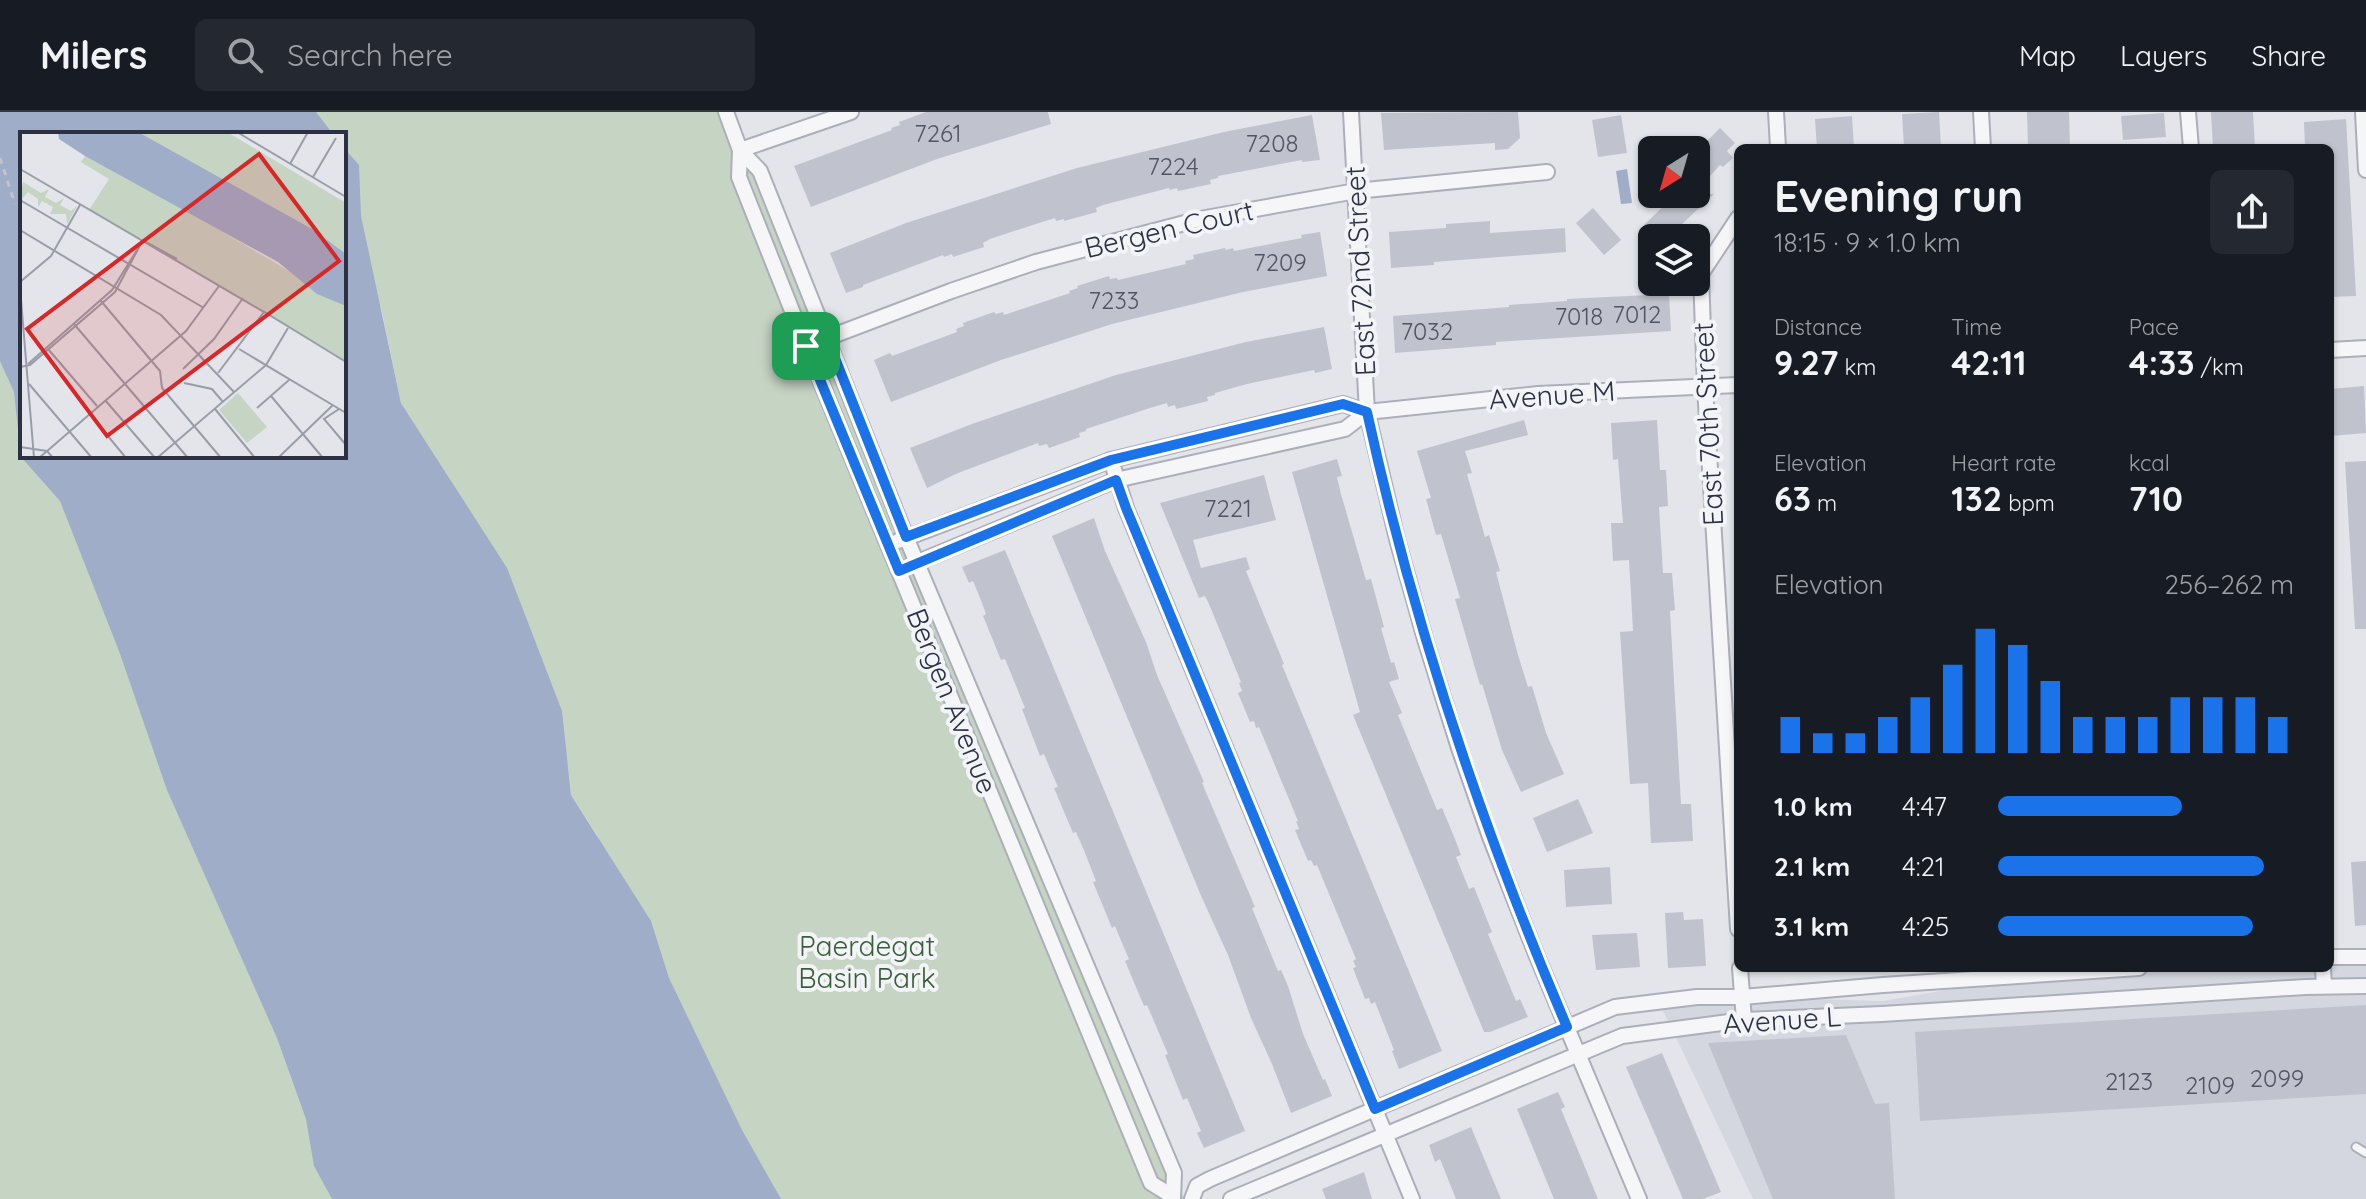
<!DOCTYPE html>
<meta charset="utf-8">
<style>
:root{--surface:#171b24;--page:#242831;--text:#f1f3f6;--muted:#9ea1a6;--line:#363941;--accent:#1a73e8}
body{margin:0;font-family:Quicksand,sans-serif;background:var(--page);color:var(--text);height:100vh;display:flex;flex-direction:column;font-size:30px;white-space:nowrap}
*{box-sizing:border-box;margin:0}
p{font-size:26px;color:var(--muted)}
.icon{flex:none;width:44px;height:44px;fill:none;stroke:currentColor;stroke-width:2;stroke-linecap:round;stroke-linejoin:round}
.map{position:relative;flex:1;overflow:hidden}
.sheet{position:absolute;left:1734px;top:32px;width:600px;height:828px;display:flex;flex-direction:column;background:var(--surface);border-radius:12px;box-shadow:0 2px 6px #0004}
.sheet>*{flex:none}
.needle{width:52px;rotate:217deg}
.fabs{position:absolute;left:1638px;top:24px;display:grid;gap:16px}
.fabs a{display:grid;place-items:center;width:72px;height:72px;border-radius:12px;background:var(--surface);box-shadow:0 2px 6px #0004;font-size:40px}
.pin{position:absolute;display:grid;place-items:center;width:68px;height:68px;color:#fff;margin:-34px;border-radius:16px;box-shadow:0 4px 12px #0006}
.round{display:grid;place-items:center;flex:none;width:84px;height:84px;border-radius:12px;background:var(--page)}
.headline{display:flex;align-items:center;justify-content:space-between;height:136px;padding:0 40px}
h1{font-size:44px;font-weight:800;line-height:60px}
.metrics{display:grid;grid-template-columns:repeat(3,1fr);gap:12px;height:136px;padding:8px 40px}
.metrics div{display:grid;align-content:center}
.metrics b{font-size:34px;font-weight:800}
.metrics small{font-size:22px;font-weight:400}
.metrics p{font-size:22px}
.chart{height:224px;padding:16px 40px}
.chart p{display:flex;justify-content:space-between}
.chart svg{width:100%;height:144px;margin-top:8px;stroke:var(--accent);stroke-width:6}
ul{padding:0 40px;list-style:none;font-size:26px}
li{display:grid;grid-template-columns:128px 96px 1fr;align-items:center;height:60px}
li i{height:20px;border-radius:10px;background:var(--accent)}
header{display:flex;align-items:center;gap:48px;box-sizing:border-box;height:112px;padding:0 40px;background:var(--surface);border-bottom:2px solid var(--line)}
header strong{font-size:38px}
nav{display:flex;gap:44px;margin-inline-start:auto;font-size:28px}
.search{width:560px;height:72px;background:var(--page);display:flex;align-items:center;gap:20px;box-sizing:border-box;padding:0 28px;border-radius:12px;color:var(--muted);font-size:30px}
.map>svg:first-child{display:block}
.built{fill:#d5d7e0}
.green{fill:#c6d4c4}
.water{fill:#9fadc9}
.building{fill:#c0c3cd}
.lines{fill:none;stroke-linecap:round;stroke-linejoin:round}
.lane-casing{stroke:#acafb9;stroke-width:11}
.street-casing{stroke:#acafb9;stroke-width:18}
.path{stroke:#c1c3ca;stroke-width:3;stroke-dasharray:6 6;stroke-linecap:butt}
.lane{stroke:#f6f6f9;stroke-width:7}
.street{stroke:#f6f6f9;stroke-width:14}
.route-casing{stroke:#fff;stroke-width:16}
.route{stroke:#1a73e8;stroke-width:10}
.labels{text-anchor:middle;stroke-width:8;stroke-linejoin:round;paint-order:stroke}
.number-label{font-size:24px;fill:#505566}
.street-label{font-size:28px;fill:#2b3043;stroke:#f3f4f8}
.park-label{font-size:28px;fill:#3a5e39;stroke:#f3f4f8}
.inset-road{fill:none;stroke:#999da8;stroke-width:2}
.view{fill:#d62828;fill-opacity:0.15;stroke:#d62828;stroke-width:4}
.inset-edge{fill:none;stroke:#2b3043;stroke-width:4}
</style>
<header>
<strong>Milers</strong>
<div class="search"><svg class="icon" aria-label="search" viewBox="0 0 24 24"><circle cx="10" cy="10" r="6"/><path d="M15 15l6 6"/></svg>Search here</div>
<nav><a>Map</a><a>Layers</a><a>Share</a></nav>
</header>
<div class="map">
<svg width="2366" height="1087" viewBox="0 0 2366 1087">
<rect width="100%" height="100%" fill="#e3e5eb"/>
<path class="built" d="M2330,845H2366V1087H1753L1659,890L1742,885L1883,889L2032,863L2139,856H2330Z"/>
<g class="green">
<path d="M301,0H731L1184,1087H745L597,723L571,683L568,654L453,372L401,291L381,195L344,105V22H310Z"/>
<path d="M0,210L22,264V344H55L359,1087H0Z"/>
</g>
<g class="water">
<path d="M0,0H316L333,22H22V344H344V36L359,53L361,104L401,291L507,456L562,599L571,683L651,809L669,866L742,1018L781,1087H332L314,1054L306,1007L277,926L167,678L119,539L60,389L21,345L14,280L0,249Z"/>
<path d="M1627,57L1632,91L1621,92L1616,59Z"/>
</g>
<g class="building">
<path d="M926,0H1048L1051,12L937,47L811,95L794,54L892,18L891,16L900,13L899,10Z"/>
<path d="M1518,0L1520,26L1508,37L1495,38V31L1384,38L1381,1Z"/>
<path d="M1939,0L1941,36H1904L1902,2Z"/>
<path d="M2027,0H2069L2070,36H2028Z"/>
<path d="M2211,0H2253L2255,36H2213Z"/>
<path d="M2164,1L2166,25L2123,28L2121,4Z"/>
<path d="M1312,3L1320,48L1302,50V48L1218,64V66L1210,68L1211,72L1178,79L1177,76L1170,78L1169,76L1103,93L1096,96L1097,100L1064,109V107L1056,109L1055,106L1039,111L990,127L983,131L984,135L953,145L952,142L944,145L943,143L863,173V175L846,181L830,141L906,111L1077,56L1224,20Z"/>
<path d="M1621,3L1627,41L1598,45L1592,8Z"/>
<path d="M1852,4L1854,36H1817L1815,7Z"/>
<path d="M2346,7L2356,184L2330,185V35L2305,36L2304,10Z"/>
<path d="M1720,16L1735,31L1727,39L1733,46L1723,55L1720,53L1696,79V40Z"/>
<path d="M1676,82H1714L1681,113L1684,116L1673,126H1656L1644,113Z"/>
<path d="M1593,96L1621,128L1604,143L1576,111Z"/>
<path d="M1490,109V121L1565,116L1566,140L1434,150V153L1391,156L1389,120L1446,116V112Z"/>
<path d="M1320,120L1327,164L1243,180L1112,212L1001,248L891,290L874,248L890,241L892,244L957,220L956,217L964,214L963,211L994,200L996,202L1003,200L1004,203L1070,181L1069,179L1078,176L1077,174L1109,164L1110,167L1117,166L1118,168L1186,152L1185,149L1194,147L1193,143L1225,136L1226,138L1233,136L1234,139L1302,126L1301,123Z"/>
<path d="M1669,182L1671,219L1496,230V233L1395,241L1393,204L1509,195V193L1567,189V187Z"/>
<path d="M1324,215L1332,257L1315,261L1314,258L1247,272L1215,281V283L1207,285L1208,289L1176,297L1175,293L1168,295L1167,291L1150,296L1086,317V319L1079,321L1080,325L1049,336L1047,332L1039,334L1038,331L958,361L927,376L910,336L972,312L1116,263L1246,230Z"/>
<path d="M2364,274L2366,321L2331,324L2330,277Z"/>
<path d="M1524,308L1528,323L1465,339L1472,361L1467,362L1485,425L1489,423L1500,459L1496,460L1518,543L1528,575L1532,574L1546,621L1564,662L1521,680L1502,638L1482,572L1480,573L1455,487L1460,486L1441,422L1436,423L1426,387L1431,386L1417,339Z"/>
<path d="M1657,308L1660,358H1666L1668,394L1659,395L1663,461H1672L1675,498L1670,499L1681,692H1691L1693,729L1651,731L1648,671L1630,672L1620,520L1633,519L1631,482L1629,448L1613,449L1611,411H1623L1618,347L1613,348L1611,311Z"/>
<path d="M1337,347L1342,364L1337,365L1341,382L1366,468L1371,467L1384,515L1381,516L1391,551L1394,550L1399,567L1389,570L1402,601L1398,603L1437,698L1442,696L1455,727L1461,743L1456,745L1469,777L1474,775L1492,820L1488,822L1516,889L1520,887L1528,905L1490,920H1484L1353,603L1360,600L1292,360Z"/>
<path d="M2366,349V517H2355L2345,350Z"/>
<path d="M1264,363L1276,408L1193,428L1201,456L1246,445L1250,457L1246,459L1284,552L1282,553L1442,939L1399,957L1392,939L1394,938L1375,890L1371,892L1369,886L1365,887L1353,856L1356,855L1353,849L1356,847L1317,753L1314,754L1311,748L1308,749L1295,718L1299,717L1296,709H1298L1259,615L1256,616L1254,609L1250,610L1238,581L1242,579L1239,571L1241,570L1209,492L1205,484L1199,486L1160,391Z"/>
<path d="M1094,406L1105,439L1146,530L1157,563L1204,670L1202,671L1255,795L1252,796L1259,813L1278,859L1281,858L1288,874L1303,922L1323,968L1325,967L1332,984L1291,1001L1272,952L1251,906L1228,843L1202,786L1052,424Z"/>
<path d="M1005,438L1245,1019L1204,1036L1197,1021L1201,1019L1187,986L1183,988L1165,943L1168,942L1147,893L1144,894L1125,849L1129,847L1122,831L1115,814L1112,816L1093,770L1096,769L1083,736L1076,720L1073,721L1054,676L1058,675L1051,659L1044,642L1040,644L1022,597L1025,596L1005,547L1001,548L983,504L986,502L980,486L973,469L969,471L962,455Z"/>
<path d="M1578,687L1593,721L1547,740L1533,706Z"/>
<path d="M2366,749V813L2355,814L2351,750Z"/>
<path d="M1610,755L1612,792L1566,795L1564,758Z"/>
<path d="M1683,800L1684,808L1703,807L1706,854L1668,856L1665,801Z"/>
<path d="M1637,821L1640,855L1596,858L1592,823Z"/>
<path d="M2366,893V982L1920,1009L1915,920Z"/>
<path d="M1846,923L1875,992L1889,991L1895,1087H1773L1708,931Z"/>
<path d="M1662,941L1721,1080L1703,1087H1683L1626,955Z"/>
<path d="M1558,980L1565,995L1561,997L1598,1087H1554L1517,997Z"/>
<path d="M1471,1015L1478,1032L1501,1087H1456L1440,1047L1435,1050L1429,1033Z"/>
<path d="M1364,1060L1372,1087H1326L1322,1077Z"/>
</g>
<g class="lines">
<g class="lane-casing">
<path id="lane" d="M2356,1035L2366,1041"/>
</g>
<g class="street-casing">
<g id="street">
<path d="M726,0L740,38L760,59L906,425L1174,1061L1173,1087"/>
<path d="M1351,0L1367,300L1397,427L1425,527L1459,636L1490,725L1536,842L1639,1087"/>
<path d="M1776,0L1778,36"/>
<path d="M1981,0L1983,36"/>
<path d="M2188,0L2191,36"/>
<path d="M2363,0L2366,58"/>
<path d="M740,38L739,65L806,234L1151,1071L1172,1084"/>
<path d="M740,38L851,0"/>
<path d="M1738,106L1701,162L1705,275L1738,817"/>
<path d="M806,234L951,179L1036,150L1200,107L1356,79L1547,60"/>
<path d="M2330,238L2366,236"/>
<path d="M1111,348L1126,396L1412,1087"/>
<path d="M898,429L1111,348L1343,292L1367,300L1538,282L1738,273"/>
<path d="M911,453L1116,368L1345,317L1367,300"/>
<path d="M2330,845H2366"/>
<path d="M1740,856L1744,908"/>
<path d="M2323,856L2324,874"/>
<path d="M1192,1087L1197,1074L1210,1067L1615,895L1697,885H1742L1883,873L2139,856"/>
<path d="M1231,1087L1622,924L1744,908L1882,902L2305,875L2366,874"/>
</g>
</g>
<path class="path" d="M0,46L15,92"/>
<use href="#lane" class="lane"/>
<use href="#street" class="street"/>
</g>
<g class="lines">
<g class="route-casing">
<path id="route" d="M827,226L906,425L1111,348L1343,292L1367,300C1413,511 1482,716 1567,915L1375,997L1126,396L1116,368L899,459L806,234Z"/>
</g>
<use href="#route" class="route"/>
</g>
<g class="labels">
<g class="number-label">
<text x="938" y="30">7261</text>
<text x="1272" y="40">7208</text>
<text x="1173" y="63">7224</text>
<text x="1280" y="159">7209</text>
<text x="1114" y="197">7233</text>
<text x="1637" y="211">7012</text>
<text x="1579" y="213">7018</text>
<text x="1427" y="228">7032</text>
<text x="1228" y="405">7221</text>
<text x="2277" y="975">2099</text>
<text x="2129" y="978">2123</text>
<text x="2210" y="982">2109</text>
</g>
<g class="street-label">
<text transform="translate(1169 117) rotate(-13)" y="10">Bergen Court</text>
<text transform="translate(1360 159) rotate(-93)" y="10">East 72nd Street</text>
<text transform="translate(1552 283) rotate(-4)" y="10">Avenue M</text>
<text transform="translate(1708 312) rotate(-93)" y="10">East 70th Street</text>
<text transform="translate(952 589) rotate(68)" y="10">Bergen Avenue</text>
<text transform="translate(1782 908) rotate(-4)" y="10">Avenue L</text>
</g>
<g class="park-label">
<text x="867" y="844">Paerdegat<tspan x="867" dy="32">Basin Park</tspan></text>
</g>
</g>
<g transform="translate(20 20)">
<rect width="326" height="326" fill="#e3e5eb"/>
<path d="M118,0H207L326,71V122ZM65,24L96,36L326,173V230L69,78L89,47L61,30ZM3,50L21,61L29,57L25,65L36,71L44,66L40,73L51,79L57,74L47,92L46,82H30L33,75L22,69L18,75V67L8,60L3,66L0,64ZM218,261L247,295L227,311L199,278Z" fill="#c6d4c4"/>
<path d="M38,0H118L292,97L326,122V174L297,162L258,130L65,24L39,7Z" fill="#9fadc9"/>
<path class="inset-road" d="M217,0L326,65M270,32L288,0M0,37L244,180M293,45L316,6M0,68L184,176M0,98L141,183L214,260M124,109L157,127M0,150L31,124L60,73M0,155L14,326M81,169L140,239L142,256L201,326M243,179L326,230M54,192L168,326M28,217L77,274M219,217L326,281M8,232L92,158L122,110M0,235L10,233L95,160L123,108M163,237L194,207L223,166M198,241L244,180M164,251L192,257L203,270M9,252L72,326M251,264L303,326M85,268L135,326M237,276L269,248M195,277L235,326M319,277L304,287L326,313M69,281L106,326M0,315L27,319L33,326M19,326L166,199L199,154M137,326L246,233L268,196M258,326L313,273"/>
<path class="view" d="M239,22L319,129L87,304L7,197Z"/>
<rect width="326" height="326" class="inset-edge"/>
</g>
</svg>
<div class="fabs">
<a><svg class="needle" viewBox="-14 -14 28 28"><path d="M0-13l5 13h-10z" fill="#e53935"/><path d="M0 13l5-13h-10z" fill="#9ea1a6"/></svg></a>
<a><svg class="icon" aria-label="layers" viewBox="0 0 24 24"><path d="M12 4l9 5-9 5-9-5zM3 14l9 5 9-5"/></svg></a>
</div>
<div class="pin" style="left:806px;top:234px;background:#1e9e55"><svg class="icon" aria-label="arrive" viewBox="0 0 24 24"><path d="M6 21V4h12l-3 4 3 4H6"/></svg></div>
<section class="sheet">
<div class="headline"><div><h1>Evening run</h1><p>18:15 · 9 × 1.0 km</p></div><a class="round"><svg class="icon" aria-label="share" viewBox="0 0 24 24"><path d="M12 15V3M7 8l5-5 5 5M5 13v7h14v-7"/></svg></a></div>
<div class="metrics">
<div><p>Distance</p><b>9.27<small> km</small></b></div>
<div><p>Time</p><b>42:11</b></div>
<div><p>Pace</p><b>4:33<small> /km</small></b></div>
</div>
<div class="metrics">
<div><p>Elevation</p><b>63<small> m</small></b></div>
<div><p>Heart rate</p><b>132<small> bpm</small></b></div>
<div><p>kcal</p><b>710</b></div>
</div>
<div class="chart"><p><span>Elevation</span>256–262 m</p>
<svg viewBox="0 0 160 44" preserveAspectRatio="none"><path d="M5 44V33M15 44V38M25 44V38M35 44V33M45 44V27M55 44V17M65 44V6M75 44V11M85 44V22M95 44V33M105 44V33M115 44V33M125 44V27M135 44V27M145 44V27M155 44V33"/></svg>
</div>
<ul>
<li><b>1.0 km</b>4:47<i style="width:62%"></i></li>
<li><b>2.1 km</b>4:21<i style="width:90%"></i></li>
<li><b>3.1 km</b>4:25<i style="width:86%"></i></li>
</ul>
</section>
</div>
